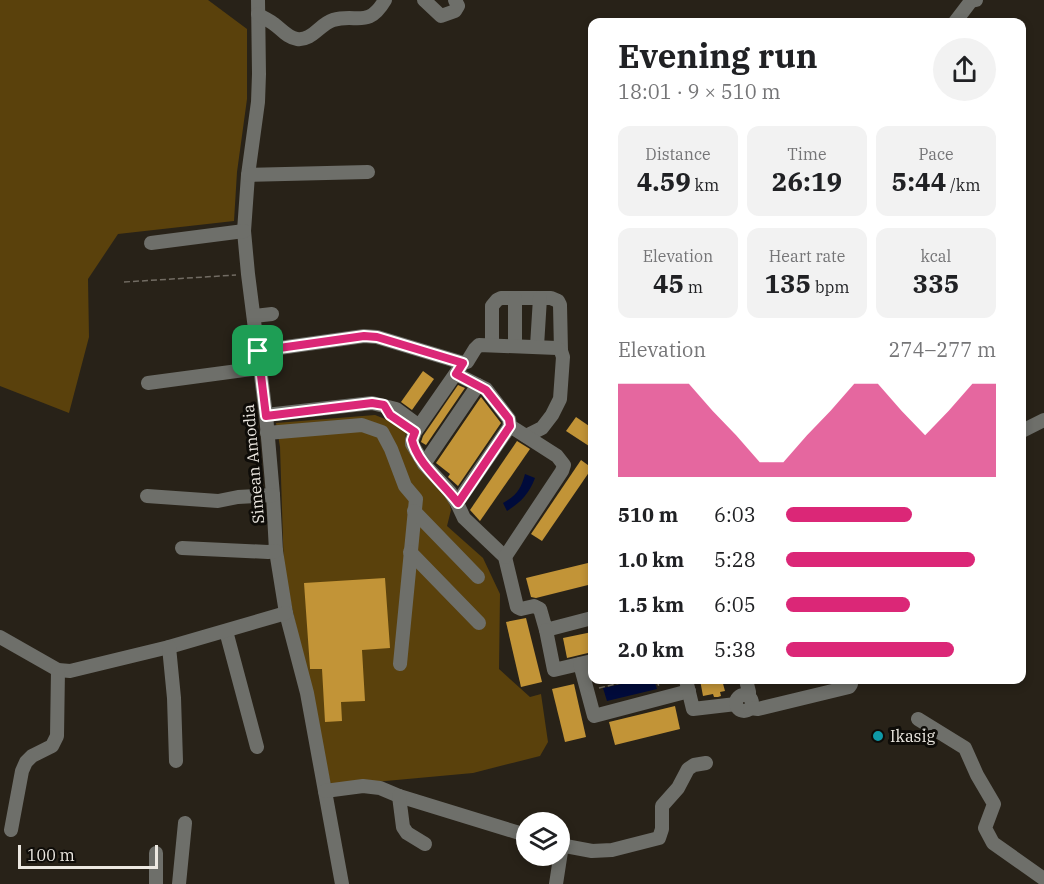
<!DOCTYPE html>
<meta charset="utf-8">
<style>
:root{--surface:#fff;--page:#f2f2f2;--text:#202124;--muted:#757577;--accent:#db2777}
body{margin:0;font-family:"IBM Plex Serif",serif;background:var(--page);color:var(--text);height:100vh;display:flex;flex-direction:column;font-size:22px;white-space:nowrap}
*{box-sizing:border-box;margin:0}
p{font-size:20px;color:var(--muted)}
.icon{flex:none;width:33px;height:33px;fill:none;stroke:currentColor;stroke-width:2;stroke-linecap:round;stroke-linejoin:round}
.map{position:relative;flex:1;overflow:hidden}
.side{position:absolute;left:588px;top:18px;width:438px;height:666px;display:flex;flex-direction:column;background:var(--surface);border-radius:12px;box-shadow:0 3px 9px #0003}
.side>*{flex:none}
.buttons{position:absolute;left:516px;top:812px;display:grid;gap:12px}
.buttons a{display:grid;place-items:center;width:54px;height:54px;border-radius:50%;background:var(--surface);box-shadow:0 3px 9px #0003;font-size:30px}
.scale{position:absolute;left:18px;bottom:15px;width:140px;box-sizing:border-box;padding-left:6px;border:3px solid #ece8e1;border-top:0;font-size:16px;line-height:21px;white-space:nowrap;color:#ece8e1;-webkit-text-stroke:4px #0e0c08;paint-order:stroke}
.pin{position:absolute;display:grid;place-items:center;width:51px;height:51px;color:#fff;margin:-26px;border-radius:12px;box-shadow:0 3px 9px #0006}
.round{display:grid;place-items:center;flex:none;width:63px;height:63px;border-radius:32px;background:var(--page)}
.summary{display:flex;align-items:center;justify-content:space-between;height:102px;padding:0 30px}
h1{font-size:33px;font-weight:800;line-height:45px}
.metrics{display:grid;grid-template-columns:repeat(3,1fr);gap:9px;height:102px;padding:6px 30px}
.metrics div{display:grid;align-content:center;border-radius:12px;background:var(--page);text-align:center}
.metrics b{font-size:26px;font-weight:800}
.metrics small{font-size:16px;font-weight:400}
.metrics p{font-size:16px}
.chart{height:168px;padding:12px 30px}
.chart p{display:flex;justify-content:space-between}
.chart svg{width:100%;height:108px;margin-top:6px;fill:var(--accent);opacity:.7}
ul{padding:0 30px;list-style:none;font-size:20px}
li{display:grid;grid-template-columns:96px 72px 1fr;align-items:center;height:45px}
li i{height:15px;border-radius:8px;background:var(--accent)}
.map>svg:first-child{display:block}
.green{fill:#5a410c}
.water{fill:#000b3b}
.building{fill:#c29437}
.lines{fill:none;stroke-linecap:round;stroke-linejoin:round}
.path{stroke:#726c63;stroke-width:1.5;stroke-dasharray:6 3;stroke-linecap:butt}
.minor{stroke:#6e6f6a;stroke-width:14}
.route-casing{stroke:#fff;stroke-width:12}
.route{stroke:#db2777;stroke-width:8}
.culture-dot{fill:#0f9aa8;stroke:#0e0c08;stroke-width:2}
.labels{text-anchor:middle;stroke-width:6;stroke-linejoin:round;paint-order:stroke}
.street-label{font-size:16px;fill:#ece8e1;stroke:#0e0c08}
.poi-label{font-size:16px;fill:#ece8e1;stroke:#0e0c08;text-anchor:start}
</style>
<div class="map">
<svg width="1044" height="884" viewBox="0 0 1044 884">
<rect width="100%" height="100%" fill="#282218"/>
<g class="green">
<path d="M0,0H208L247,29V99L237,172L234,221L118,234L88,279L89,337L69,413L0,386Z"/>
<path d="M375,415L390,421L406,432L405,444L449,502L451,510L447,526L483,558L500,594L499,669L530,697L541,694L548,742L540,756L473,773L331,786L284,571L280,447L276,423Z"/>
</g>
<g class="water">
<path d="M525,474L535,478C529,494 521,502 507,511L503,503C517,495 521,489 525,474Z"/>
<path d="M640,680H654L657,689L607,701L603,688Z"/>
</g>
<g class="building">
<path d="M423,371L434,379L412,410L401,402Z"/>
<path d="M458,385L465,388L426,445L421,442L423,436Z"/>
<path d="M481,397L501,423L458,486L448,477L450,474L436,463Z"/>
<path d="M576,417L592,428V448L566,431Z"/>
<path d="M517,441L530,449L480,521L470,510Z"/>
<path d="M581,460L592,468L542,541L531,534Z"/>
<path d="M592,562V584L536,598L531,597L526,578Z"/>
<path d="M385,578L390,648L362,650L365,701L341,702L342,721L325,722L322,669H310V668L304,583Z"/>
<path d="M526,618L542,682L521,687L506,622Z"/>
<path d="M592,632V652L567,658L563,638Z"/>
<path d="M700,680H722L725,691L720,692L721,696L718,697H714L713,694L703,696Z"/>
<path d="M574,684L586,737L565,742L552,689Z"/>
<path d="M675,706L680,729L615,745L609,722Z"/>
</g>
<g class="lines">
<g class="path">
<path d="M124,282L236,275"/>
<path d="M657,680L659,687"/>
<path d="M599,688L633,680"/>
</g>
<g class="minor">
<path d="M258,0L259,74L258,102L248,175L244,231L248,274L266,415L273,495L276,551L286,613L307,693L342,884"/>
<path d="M424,0L441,16L455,11L458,6L455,0"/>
<path d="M258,14C263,18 269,20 274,24C281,29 288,38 297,39C312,41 320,24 333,20C357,13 368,29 385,0"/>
<path d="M955,22L971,1L976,0"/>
<path d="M248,175L368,172"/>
<path d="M151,243L244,231"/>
<path d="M254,316L272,314"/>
<path d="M492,345V306L497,300L501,298H551L558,301L560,305L561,351"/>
<path d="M515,346V298"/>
<path d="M537,346L540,298"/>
<path d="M258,351L364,336L377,337L463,363L467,362L475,349L479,345L557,348L561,351L563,357L560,399L552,415L542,428L526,436"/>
<path d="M463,363L415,432L412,440V444L424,464L450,492L457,503L464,518L505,557L517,607L521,609L534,606L540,609L546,630L592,618"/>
<path d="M456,374L486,389L509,419L510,426L557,456L564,465L562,471L505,557"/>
<path d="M148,383L260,368"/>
<path d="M266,415L372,403L396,409L419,426"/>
<path d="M1022,431L1044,420"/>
<path d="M267,433L362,425L382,432L391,449L405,486L416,499L400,664"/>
<path d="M424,464L478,385"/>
<path d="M147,496L218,501L238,497L273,495"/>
<path d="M457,503L510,426"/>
<path d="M414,511L478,577"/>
<path d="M182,548L268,552L276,551"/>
<path d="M410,552L479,623"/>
<path d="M546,630L554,670L592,661"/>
<path d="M226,631L257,747"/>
<path d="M0,637L58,670L70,671L169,647L286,613"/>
<path d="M169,647L174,698L176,761"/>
<path d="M580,664L594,716L689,691"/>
<path d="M686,680L693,709L736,704"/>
<path d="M746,680L749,692V697"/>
<circle cx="744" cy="703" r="8"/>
<path d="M750,708L758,709L849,687L851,684L850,680"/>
<path d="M918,719L965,748L977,775L994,804L985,828L993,843L1044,879"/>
<path d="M325,791L363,786L380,788L399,796L526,835"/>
<path d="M399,796L403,827L407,833L425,844"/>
<path d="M11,830L22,771L26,762L32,756L52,746L57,736L58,670"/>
<path d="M560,845L592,851L612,850L659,838L662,829V806L678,788L688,769L694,765L706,763"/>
<path d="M156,853V884"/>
<path d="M179,884L185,823"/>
<path d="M556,884L562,845"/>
</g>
</g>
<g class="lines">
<g class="route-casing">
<path id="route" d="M364,336L377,337L463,363L456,374L486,390L509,419L510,426L458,503C444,484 417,463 412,440L415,432L390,415L384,405L372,403L266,416L258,351Z"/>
</g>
<use href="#route" class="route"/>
</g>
<circle class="culture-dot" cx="878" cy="736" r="6"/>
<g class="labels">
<g class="street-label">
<text transform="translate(253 464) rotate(-95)" y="6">Simean Amodia</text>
</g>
<g class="poi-label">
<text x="890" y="742">Ikasig</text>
</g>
</g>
</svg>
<div class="buttons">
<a><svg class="icon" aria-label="layers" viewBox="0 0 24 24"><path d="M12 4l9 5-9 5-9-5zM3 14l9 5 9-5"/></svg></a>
</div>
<div class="scale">100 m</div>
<div class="pin" style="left:258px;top:351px;background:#1e9e55"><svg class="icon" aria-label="arrive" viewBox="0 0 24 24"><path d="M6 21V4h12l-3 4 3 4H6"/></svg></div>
<section class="side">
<div class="summary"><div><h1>Evening run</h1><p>18:01 · 9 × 510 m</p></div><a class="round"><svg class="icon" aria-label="share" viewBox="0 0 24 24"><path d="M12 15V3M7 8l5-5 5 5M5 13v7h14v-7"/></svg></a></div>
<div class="metrics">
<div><p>Distance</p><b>4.59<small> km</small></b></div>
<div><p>Time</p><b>26:19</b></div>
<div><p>Pace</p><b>5:44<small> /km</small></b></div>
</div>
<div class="metrics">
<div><p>Elevation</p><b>45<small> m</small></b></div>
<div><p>Heart rate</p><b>135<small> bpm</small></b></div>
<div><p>kcal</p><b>335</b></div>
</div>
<div class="chart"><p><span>Elevation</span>274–277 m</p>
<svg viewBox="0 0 160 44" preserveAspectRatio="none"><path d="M0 44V6L10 6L20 6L30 6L40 17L50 27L60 38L70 38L80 27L90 17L100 6L110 6L120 17L130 27L140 17L150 6L160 6V44z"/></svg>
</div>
<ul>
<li><b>510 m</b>6:03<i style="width:60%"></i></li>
<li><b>1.0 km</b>5:28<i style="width:90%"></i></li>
<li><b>1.5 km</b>6:05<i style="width:59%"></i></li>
<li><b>2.0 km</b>5:38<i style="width:80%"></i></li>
</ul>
</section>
</div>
